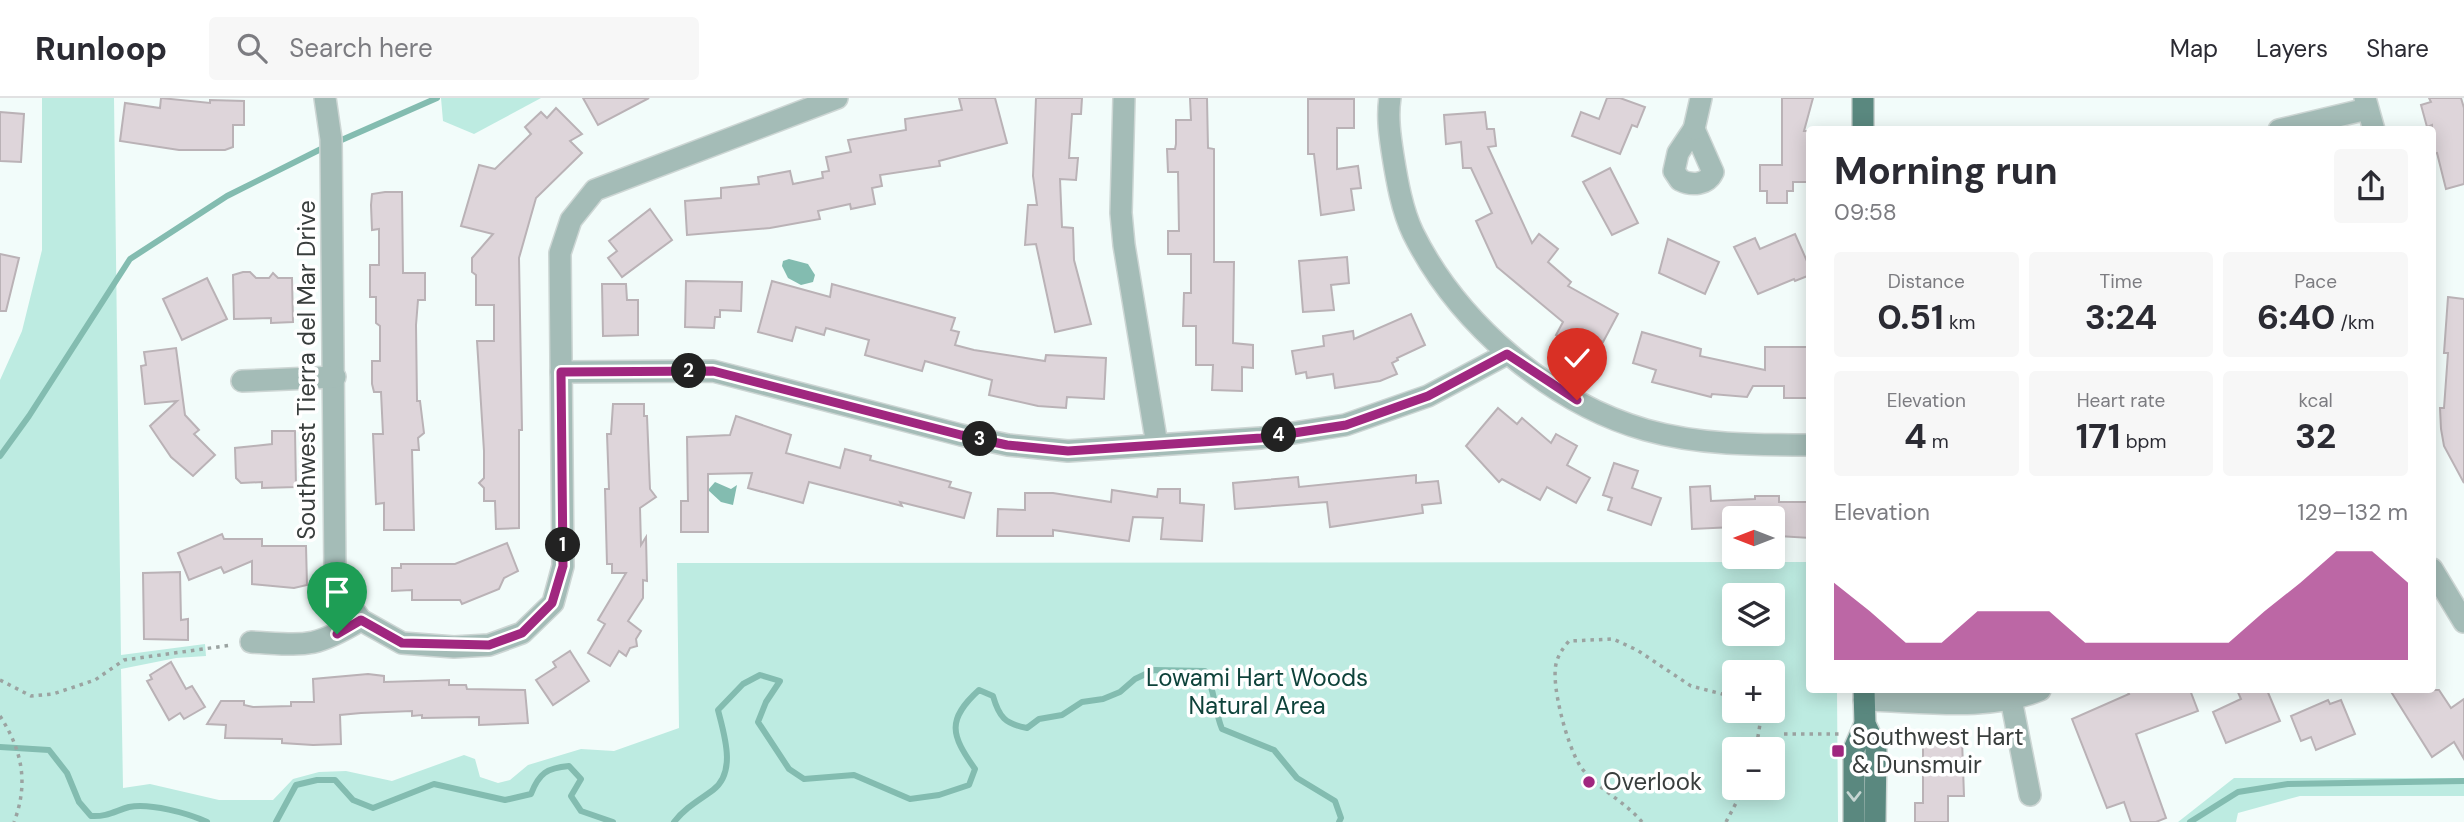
<!DOCTYPE html>
<meta charset="utf-8">
<style>
:root{--surface:#fff;--page:#f7f7f7;--text:#2b2b33;--muted:#7c7c81;--line:#e1e1e2;--accent:#a0277f}
body{margin:0;font-family:"DM Sans",sans-serif;background:var(--page);color:var(--text);height:100vh;display:flex;flex-direction:column;font-size:26px;white-space:nowrap}
*{box-sizing:border-box;margin:0}
p{font-size:23px;color:var(--muted)}
.icon{flex:none;width:38px;height:38px;fill:none;stroke:currentColor;stroke-width:2;stroke-linecap:round;stroke-linejoin:round}
.map{position:relative;flex:1;overflow:hidden}
.details{position:absolute;left:1806px;top:28px;width:630px;height:567px;display:flex;flex-direction:column;background:var(--surface);border-radius:7px;box-shadow:0 4px 18px #0003}
.details>*{flex:none}
.needle{width:46px;rotate:270deg}
.controls{position:absolute;left:1722px;top:408px;display:grid;gap:14px}
.controls a{display:grid;place-items:center;width:63px;height:63px;border-radius:7px;background:var(--surface);box-shadow:0 4px 18px #0003;font-size:35px}
.pin{position:absolute;display:grid;place-items:center;width:60px;height:60px;color:#fff;margin:-72px -30px;border-radius:50% 50% 50% 0;rotate:-45deg;box-shadow:0 0 7px #0007}
.pin .icon{rotate:45deg}
.km{position:absolute;width:35px;height:35px;margin:-18px;border-radius:50%;background:#222;color:#fff;font-size:19px;line-height:35px;text-align:center}
.round{display:grid;place-items:center;flex:none;width:74px;height:74px;border-radius:7px;background:var(--page)}
.summary{display:flex;align-items:center;justify-content:space-between;height:119px;padding:0 28px}
h1{font-size:38px;font-weight:700;line-height:52px}
.metrics{display:grid;grid-template-columns:repeat(3,1fr);gap:10px;height:119px;padding:7px 28px}
.metrics div{display:grid;align-content:center;border-radius:7px;background:var(--page);text-align:center}
.metrics b{font-size:35px;font-weight:700}
.metrics small{font-size:19px;font-weight:400}
.metrics p{font-size:19px}
.chart{height:196px;padding:14px 28px}
.chart p{display:flex;justify-content:space-between}
.chart svg{width:100%;height:126px;margin-top:7px;fill:var(--accent);opacity:.7}
header{display:flex;align-items:center;gap:42px;box-sizing:border-box;height:98px;padding:0 35px;background:var(--surface);border-bottom:2px solid var(--line)}
header strong{font-size:33px}
nav{display:flex;gap:38px;margin-inline-start:auto;font-size:24px}
.search{width:490px;height:63px;background:var(--page);display:flex;align-items:center;gap:18px;box-sizing:border-box;padding:0 24px;border-radius:7px;color:var(--muted);font-size:26px}
.map>svg:first-child{display:block}
.green{fill:#bdebe1;fill-rule:evenodd}
.water{fill:#83bcb0}
.lines{fill:none;stroke-linecap:round;stroke-linejoin:round}
.stream{stroke:#83bcb0;stroke-width:6}
.building{fill:#ded5da;stroke:#bab2b6;stroke-width:2}
.minor-casing{stroke:#cdd6d4;stroke-width:24}
.major-casing{stroke:#cdd6d4;stroke-width:24}
.path{stroke:#9ba3a1;stroke-width:3.5;stroke-dasharray:3.5 5;stroke-linecap:butt}
.minor{stroke:#a4bcb7;stroke-width:21}
.major{stroke:#5a887f;stroke-width:21}
.oneway{stroke:#c5d5d2}
.route-casing{stroke:#fff;stroke-width:14}
.route{stroke:#a0277f;stroke-width:9}
.poi-dot{fill:#a0277f;stroke:#fff;stroke-width:2.5}
.labels{text-anchor:middle;stroke-width:7;stroke-linejoin:round;paint-order:stroke}
.street-label{font-size:24px;fill:#393e3d;stroke:#fff}
.park-label{font-size:24px;fill:#0e423a;stroke:#fff}
.poi-label{font-size:24px;fill:#393e3d;stroke:#fff;text-anchor:start}
</style>
<header>
<strong>Runloop</strong>
<div class="search"><svg class="icon" aria-label="search" viewBox="0 0 24 24"><circle cx="10" cy="10" r="6"/><path d="M15 15l6 6"/></svg>Search here</div>
<nav><a>Map</a><a>Layers</a><a>Share</a></nav>
</header>
<div class="map">
<svg width="2464" height="724" viewBox="0 0 2464 724">
<rect width="100%" height="100%" fill="#f2fcfa"/>
<g class="green">
<path d="M42,0H114L121,557L205,546L206,558L176,560L121,571L123,690L150,686L219,702H273L293,681L319,674L346,673L392,683L464,657L475,661L480,679L498,685L510,682L528,667L581,651L614,653L679,630L677,465L1809,464L1810,592H1837L1838,724H0V282L22,233L42,152ZM1773,497V536H1734V497ZM1734,574H1773V612H1734ZM1734,651H1773V690H1734Z"/>
<path d="M441,0H541L474,36L443,23Z"/>
<path d="M2234,680H2464V698H2300L2238,715L2236,724H2178Z"/>
</g>
<g class="water">
<path d="M789,161L808,166L815,177L813,184L801,187L788,180L782,168L783,163Z"/>
<path d="M715,384L731,391L737,387L733,407L721,404L708,392Z"/>
</g>
<g class="lines">
<g class="stream">
<path d="M337,44L437,0"/>
<path d="M0,358L29,318L130,161L227,98L327,48"/>
<path d="M0,649L49,652L67,675L79,704L91,718C107,719 115,713 129,709C150,705 188,715 207,724"/>
<path d="M276,724L296,687L317,682H335L353,702L373,710L434,686L505,702L531,696C539,675 547,670 569,668L581,681L571,698L581,713L613,724"/>
<path d="M674,724C686,709 698,703 713,692C737,674 724,636 718,612L743,586L760,577L780,583L766,604L758,624L789,671L804,681L854,677L910,701L939,697L969,687L975,671C951,637 946,622 979,592L993,598C999,619 1005,626 1027,630L1039,621L1062,617L1082,604L1103,601L1120,594L1135,581L1154,572L1205,573C1215,592 1214,611 1222,631L1274,652L1297,680L1335,703L1341,720L1339,724"/>
<path d="M2190,724L2238,694L2288,686L2464,683"/>
</g>
</g>
<g class="building">
<path d="M161,0L210,5V2L244,3V27H233V49L225,52H179L120,43L125,5L160,10Z"/>
<path d="M583,0H649L598,27Z"/>
<path d="M959,0H995L1007,45L939,63L940,68L880,77L882,88L872,90L875,106L851,111L850,106L818,113L820,121L770,130L687,137L685,103L721,100V90L759,86L758,79L790,73L793,86L823,80L822,74L829,73L826,59L851,54L848,42L906,32L905,21L962,12Z"/>
<path d="M1036,0H1082L1081,16H1072L1069,60H1078L1076,82L1060,81L1062,129L1073,130L1074,162L1091,226L1055,234L1036,146L1025,147L1028,107H1037L1033,78Z"/>
<path d="M1190,0H1207L1208,50L1214,51V164H1234L1233,245L1253,247V270L1242,269V293L1212,292L1213,267H1196V228H1183L1184,195H1191V156H1168V133H1179L1178,74H1168L1167,51H1175L1176,46V22H1191Z"/>
<path d="M1607,0H1620L1645,9L1637,29L1632,27L1620,56L1572,38L1581,14L1599,21Z"/>
<path d="M1782,0H1813L1804,33H1809L1810,84H1793V93H1787V105H1767V93H1760V67H1782Z"/>
<path d="M2429,0H2461L2464,10V86L2446,91L2437,55L2432,56V27L2427,29L2421,7L2431,4Z"/>
<path d="M1308,1H1354V30H1337V71L1358,68L1361,90L1351,91L1354,112L1321,117L1314,56H1308Z"/>
<path d="M556,10L582,36L570,43L582,55L536,100L519,160L522,332H519V430L496,431L495,403H484V390L479,385L484,380V353L477,243H494V207H476V177L472,174V160L493,136L461,128L479,67L495,71L531,36L525,29L541,14L547,20Z"/>
<path d="M0,14L24,16L21,64L0,63Z"/>
<path d="M1485,14L1487,31H1494L1496,48L1488,49L1532,145L1539,136L1558,151L1548,164L1571,184L1568,188L1618,216L1603,244L1585,233L1577,248L1556,237L1563,224L1497,169L1476,123L1492,115L1471,70H1463L1461,44L1446,46L1444,17Z"/>
<path d="M1610,70L1638,125L1612,137L1583,84Z"/>
<path d="M385,94H402L403,175H425V202H418L416,227L417,303H420L424,335L418,340L419,352H412L414,432H384V405L376,406L373,336H383L381,294H374L372,286V263H380V228L376,225V199H370V167H379V131L372,132L371,107L372,96Z"/>
<path d="M650,111L672,142L622,179L608,160L617,153L609,143Z"/>
<path d="M1795,136L1810,170V177L1795,183L1794,181L1758,196L1734,149L1755,140L1760,151Z"/>
<path d="M1668,141L1719,164L1705,196L1659,175Z"/>
<path d="M0,156L19,160L6,213H0Z"/>
<path d="M1347,159L1349,185L1331,187L1334,212L1303,214L1299,163Z"/>
<path d="M243,174H250L256,180H269L273,175L278,180H292L293,224L271,225V220L234,221L233,177Z"/>
<path d="M207,180L227,221L182,242L163,201Z"/>
<path d="M686,183L742,184L741,213L720,212V219H715L714,230L685,229Z"/>
<path d="M772,183L830,199L832,186L955,220L951,232L959,234L955,247L974,252L1045,263L1046,257L1106,260L1104,301L1067,299L1066,310L1038,308L989,297L992,282L925,263L922,273L865,257L869,242L826,230L824,237L796,229L792,243L758,234Z"/>
<path d="M602,186H626L627,202H638V237L603,238Z"/>
<path d="M2448,199L2464,201V385L2444,348L2441,331L2440,310H2444L2448,255H2444Z"/>
<path d="M1411,216L1425,247L1397,260L1398,262L1392,265L1397,276L1380,283L1335,290L1333,276L1307,280L1306,274L1296,276L1292,253L1324,248L1323,238L1353,233L1354,241Z"/>
<path d="M1642,234L1701,251L1700,258L1765,272V249H1810V300H1784V288H1753L1747,299L1712,296L1711,299L1652,284L1656,272L1633,265Z"/>
<path d="M176,250L185,317L199,332L194,336L215,357L193,378L171,359L150,328L177,303L145,306L141,268L146,267L144,254Z"/>
<path d="M613,306H644V318H647L650,391L656,399L640,410L641,447L646,439L647,483L643,482V500L628,523L641,533L636,541L637,548L630,550L626,558L619,553L610,568L588,555L605,526L598,522L626,475H612V466H607L605,391H609L607,336H611Z"/>
<path d="M1498,310L1517,326L1522,320L1551,345L1556,336L1577,348L1567,367L1590,380L1576,405L1547,389L1540,402L1502,381L1499,384L1466,348Z"/>
<path d="M736,318L791,337L786,355L840,370L845,351L871,358L870,362L951,384L949,389L971,395L964,420L900,404L902,408L809,384L803,405L748,390L752,375L708,376V434H681V403H688L687,339L730,337Z"/>
<path d="M272,333H295L296,389L262,390V384L241,385L236,380L235,350L272,346Z"/>
<path d="M1614,365L1638,373L1632,390L1661,400L1651,427L1608,412L1612,400L1603,397Z"/>
<path d="M1416,377V385L1438,383L1441,405L1422,407L1423,415L1330,429L1327,404L1235,411L1233,385L1298,379L1299,389Z"/>
<path d="M1710,388L1711,403L1755,401V398H1779V404H1810V440L1777,438V434H1773V420H1734V429L1692,431L1690,389Z"/>
<path d="M1158,391H1180V405L1204,407L1202,443L1161,441L1163,420L1133,419L1129,443L1053,432V438H997L998,411L1025,412V395H1053L1111,404L1112,392L1157,399Z"/>
<path d="M222,436L224,441H262V448H306L307,487L294,490L252,486V463L224,475L221,469L189,482L178,455Z"/>
<path d="M507,445L518,473L504,480L499,491L462,506L460,502H412V492L392,493V470H401V466H455Z"/>
<path d="M180,474L181,522L188,521V542L144,541L143,475Z"/>
<path d="M570,553L589,583L553,607L536,582L556,569L553,564Z"/>
<path d="M171,564L186,591L192,588L205,609L184,621L180,615L169,622L147,583L152,581L150,577Z"/>
<path d="M368,576L384,578V584L449,582V587H466L467,591L525,592L528,625L479,627V619L422,620V617L412,618V613L361,615L340,617L341,646L313,647L282,645V641L225,640L226,627L207,626L221,603H244V607L253,609L291,608V604H314L313,581Z"/>
<path d="M2127,592H2190L2198,613L2136,636L2166,720L2156,724H2131L2124,704L2107,710L2072,621L2129,596Z"/>
<path d="M2237,592H2267L2280,623L2226,645L2213,614L2241,601Z"/>
<path d="M2390,592H2439L2451,610L2464,601V661L2454,644L2432,659Z"/>
<path d="M2328,602L2330,606L2341,602L2355,636L2316,652L2311,639L2301,643L2291,618Z"/>
<path d="M1923,641H1962L1964,698H1948V724H1915V705H1923Z"/>
</g>
<g class="lines">
<g class="minor-casing">
<g id="minor">
<path d="M325,0L331,41L335,475L342,496L361,522L402,545L454,549L489,547L522,535L553,505L563,468L560,155L571,122L595,92L837,0"/>
<path d="M1124,0L1121,115L1124,147L1157,347"/>
<path d="M1390,0C1387,19 1390,39 1393,58C1397,83 1402,112 1413,135C1457,224 1550,305 1646,332C1699,347 1755,347 1810,347"/>
<path d="M2365,0L2374,32"/>
<path d="M1694,31L1713,74C1707,87 1692,88 1680,82L1674,73L1678,55Z"/>
<path d="M1694,31L1701,0"/>
<path d="M2279,32L2367,11"/>
<path d="M561,274L713,273L961,337L1008,347L1068,353L1261,340L1345,327L1428,298L1507,256"/>
<path d="M242,283L335,279"/>
<path d="M2432,471L2464,524"/>
<path d="M251,544C306,547 313,551 361,522"/>
<path d="M2011,601L2030,697"/>
<path d="M1864,602C1921,603 1987,614 2040,592"/>
</g>
</g>
<g class="major-casing">
<g id="major">
<path d="M1863,0V32"/>
<path d="M1864,592L1865,626L1876,649L1875,724"/>
<path d="M1854,724V651L1865,626"/>
</g>
</g>
<g class="path">
<path d="M0,582L31,598L53,596L95,582L124,562L232,547"/>
<path d="M1754,612L1760,626L1756,651"/>
<path d="M0,618C22,652 29,685 14,724"/>
<path d="M1784,636H1841"/>
<path d="M1642,724C1624,702 1592,688 1579,666C1567,646 1551,588 1556,566C1558,557 1563,550 1569,543L1613,541L1637,552L1691,588L1734,599"/>
<path d="M1726,724L1744,690"/>
</g>
<use href="#minor" class="minor"/>
<use href="#major" class="major"/>
</g>
<defs><path id="oneway-chevron" d="M-2-3.5L2.5 0L-2 3.5" fill="none" stroke-width="1.6" stroke-linecap="round" stroke-linejoin="round" transform="scale(1.75)"/></defs>
<use class="oneway" href="#oneway-chevron" transform="translate(1854 698) rotate(90)"/>
<g class="lines">
<g class="route-casing">
<path id="route" d="M337,536L361,522L402,545L489,547L522,535L552,505L563,468L561,274L713,273L961,337L1007,347L1068,353L1261,340L1346,327L1428,298L1507,256L1577,302"/>
</g>
<use href="#route" class="route"/>
</g>
<g class="poi-dot">
<rect x="1831" y="646" width="14" height="14" rx="3.5"/>
<circle cx="1589" cy="684" r="7"/>
</g>
<g class="labels">
<g class="street-label">
<text transform="translate(307 272) rotate(-90)" y="8">Southwest Tierra del Mar Drive</text>
</g>
<g class="park-label">
<text x="1257" y="588">Lowami Hart Woods<tspan x="1257" dy="28">Natural Area</tspan></text>
</g>
<g class="poi-label">
<text x="1852" y="647">Southwest Hart<tspan x="1852" dy="28">&amp; Dunsmuir</tspan></text>
<text x="1603" y="692">Overlook</text>
</g>
</g>
</svg>
<div class="controls">
<a><svg class="needle" viewBox="-14 -14 28 28"><path d="M0-13l5 13h-10z" fill="#e53935"/><path d="M0 13l5-13h-10z" fill="#7c7c81"/></svg></a>
<a><svg class="icon" aria-label="layers" viewBox="0 0 24 24"><path d="M12 4l9 5-9 5-9-5zM3 14l9 5 9-5"/></svg></a>
<a>+</a>
<a>−</a>
</div>
<div class="pin" style="left:337px;top:536px;background:#1e9e55"><svg class="icon" aria-label="arrive" viewBox="0 0 24 24"><path d="M6 21V4h12l-3 4 3 4H6"/></svg></div>
<div class="pin" style="left:1577px;top:302px;background:#d93025"><svg class="icon" aria-label="check" viewBox="0 0 24 24"><path d="M5 12l5 5 9-10"/></svg></div>
<b class="km" style="left:563px;top:447px">1</b>
<b class="km" style="left:689px;top:273px">2</b>
<b class="km" style="left:980px;top:341px">3</b>
<b class="km" style="left:1279px;top:337px">4</b>
<section class="details">
<div class="summary"><div><h1>Morning run</h1><p>09:58</p></div><a class="round"><svg class="icon" aria-label="share" viewBox="0 0 24 24"><path d="M12 15V3M7 8l5-5 5 5M5 13v7h14v-7"/></svg></a></div>
<div class="metrics">
<div><p>Distance</p><b>0.51<small> km</small></b></div>
<div><p>Time</p><b>3:24</b></div>
<div><p>Pace</p><b>6:40<small> /km</small></b></div>
</div>
<div class="metrics">
<div><p>Elevation</p><b>4<small> m</small></b></div>
<div><p>Heart rate</p><b>171<small> bpm</small></b></div>
<div><p>kcal</p><b>32</b></div>
</div>
<div class="chart"><p><span>Elevation</span>129–132 m</p>
<svg viewBox="0 0 160 44" preserveAspectRatio="none"><path d="M0 44V17L10 27L20 38L30 38L40 27L50 27L60 27L70 38L80 38L90 38L100 38L110 38L120 27L130 17L140 6L150 6L160 17V44z"/></svg>
</div>
</section>
</div>
